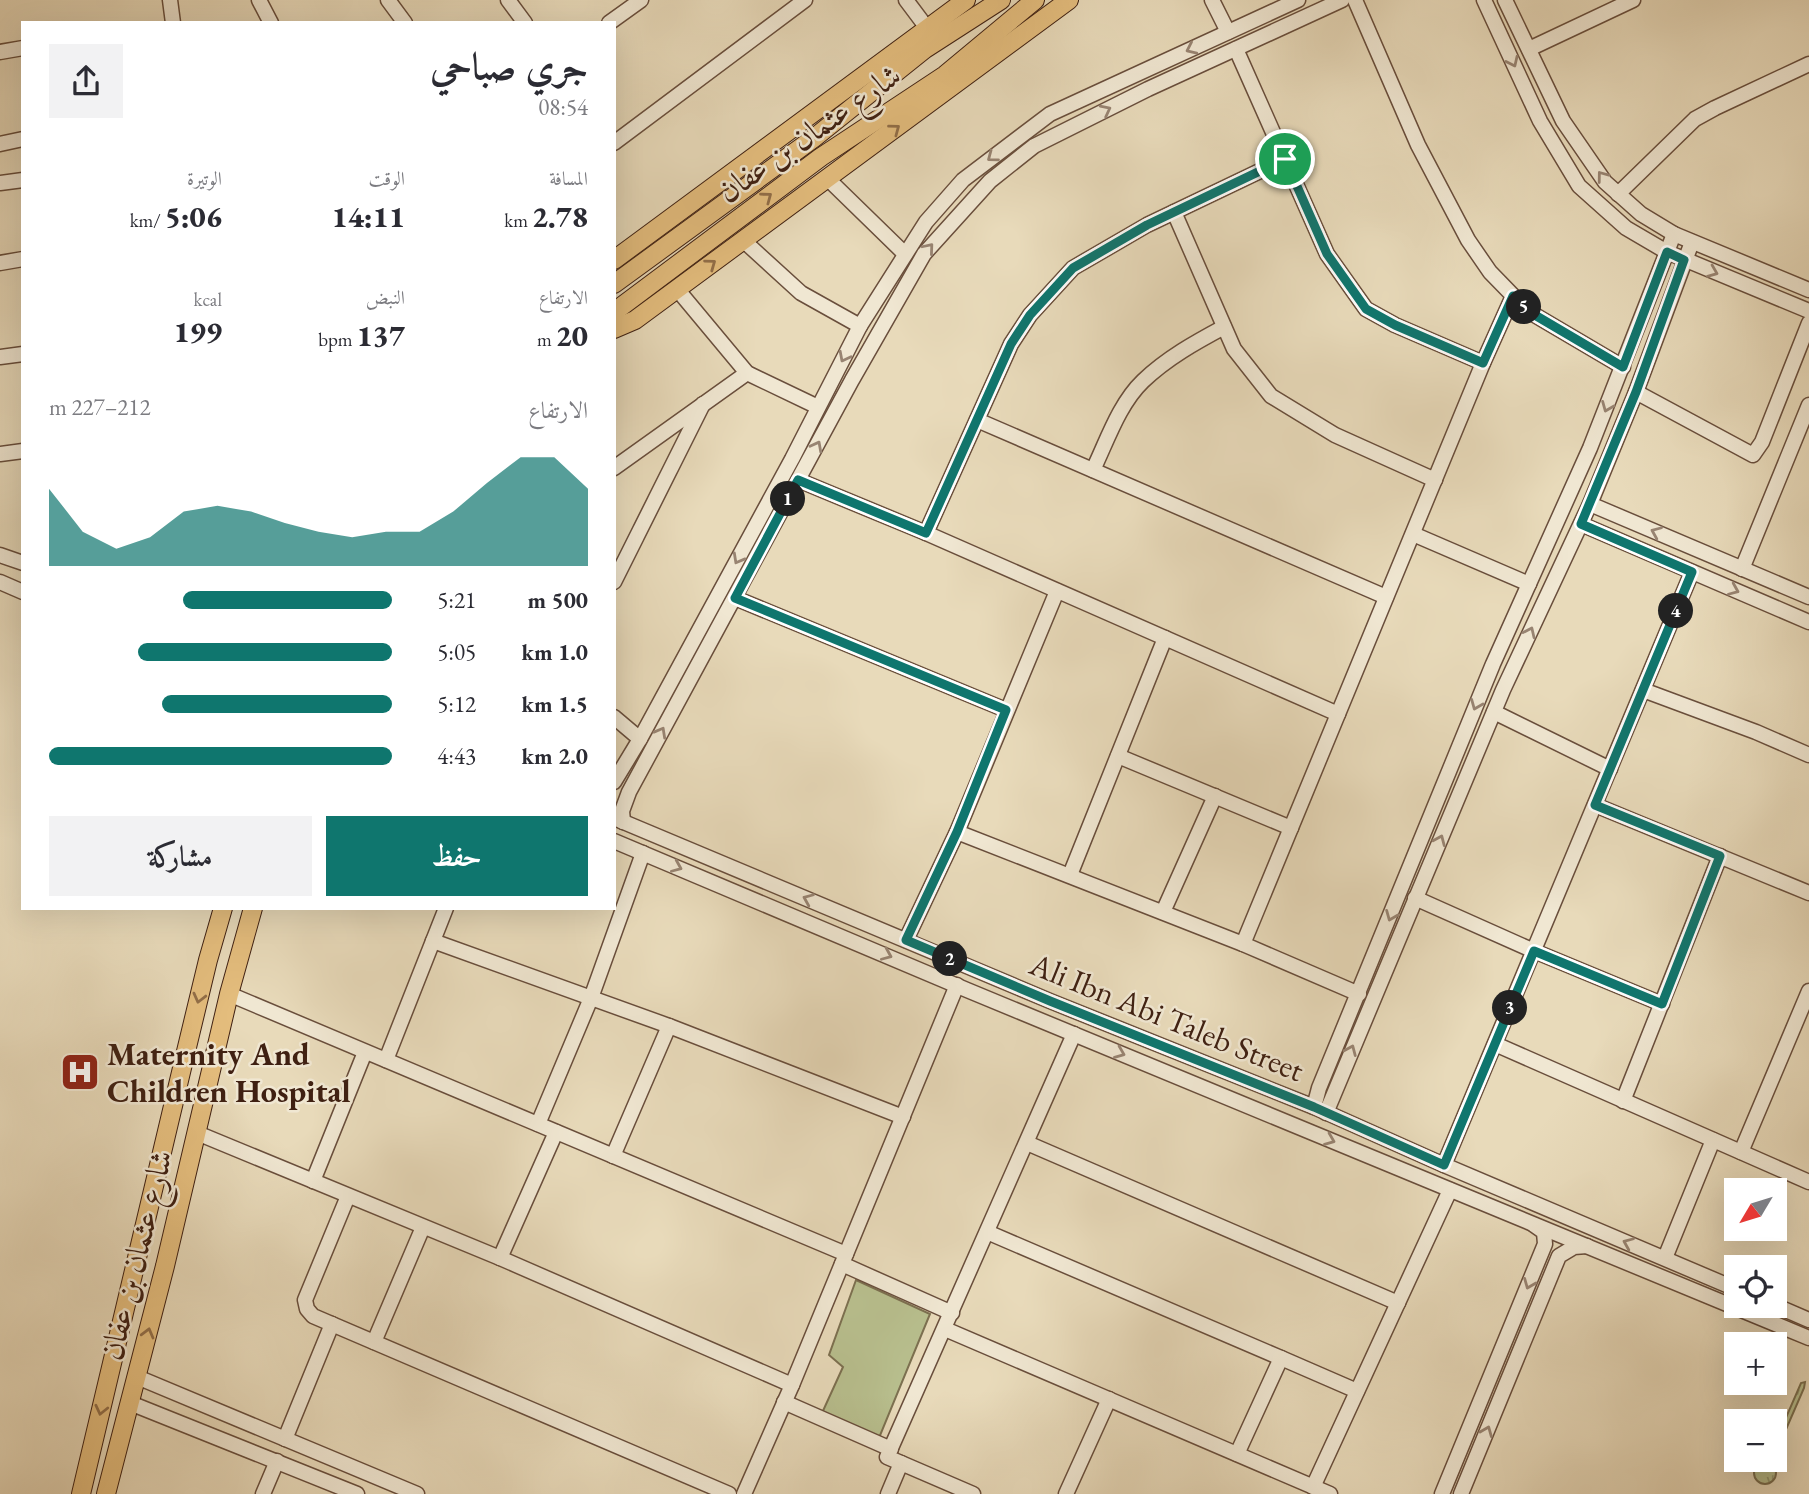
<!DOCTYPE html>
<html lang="ar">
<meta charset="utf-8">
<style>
:root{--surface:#fff;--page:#f2f2f3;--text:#2b2b33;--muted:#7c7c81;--accent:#0f766e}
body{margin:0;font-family:"EB Garamond",Amiri,serif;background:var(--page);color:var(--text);direction:rtl;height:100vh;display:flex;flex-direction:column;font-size:26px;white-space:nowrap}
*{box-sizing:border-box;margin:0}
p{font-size:23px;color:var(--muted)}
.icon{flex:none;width:38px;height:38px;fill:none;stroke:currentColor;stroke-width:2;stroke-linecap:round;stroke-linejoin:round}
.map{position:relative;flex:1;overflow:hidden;direction:ltr}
.details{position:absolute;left:21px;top:21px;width:595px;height:889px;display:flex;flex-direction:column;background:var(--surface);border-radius:0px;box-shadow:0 7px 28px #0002;direction:rtl}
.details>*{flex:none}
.needle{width:46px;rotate:232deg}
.controls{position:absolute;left:1724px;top:1178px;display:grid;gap:14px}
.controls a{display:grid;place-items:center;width:63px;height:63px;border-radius:0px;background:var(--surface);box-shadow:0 7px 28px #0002;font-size:35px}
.pin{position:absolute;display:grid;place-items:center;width:60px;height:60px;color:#fff;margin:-30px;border:4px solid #fff;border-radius:50%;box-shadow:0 2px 7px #0007}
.km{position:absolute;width:35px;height:35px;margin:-18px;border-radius:50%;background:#222;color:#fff;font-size:19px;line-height:35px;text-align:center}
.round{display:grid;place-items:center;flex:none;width:74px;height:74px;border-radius:0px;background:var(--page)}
.headline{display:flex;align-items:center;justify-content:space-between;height:119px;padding:0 28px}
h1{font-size:38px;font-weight:800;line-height:52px}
.stats{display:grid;grid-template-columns:repeat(3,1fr);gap:10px;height:119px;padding:7px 28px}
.stats div{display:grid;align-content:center}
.stats b{font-size:30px;font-weight:800}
.stats small{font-size:19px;font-weight:400}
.stats p{font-size:19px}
.chart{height:196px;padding:14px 28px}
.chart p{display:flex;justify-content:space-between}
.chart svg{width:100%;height:126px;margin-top:7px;fill:var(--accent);opacity:.7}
.primary-button{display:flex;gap:14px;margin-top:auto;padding:14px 28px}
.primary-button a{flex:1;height:80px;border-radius:0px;background:var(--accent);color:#fff;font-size:28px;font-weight:800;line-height:80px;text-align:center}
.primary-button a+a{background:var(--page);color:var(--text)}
ul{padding:0 28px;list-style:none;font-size:23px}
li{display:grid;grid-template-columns:112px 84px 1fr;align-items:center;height:52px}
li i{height:18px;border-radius:9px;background:var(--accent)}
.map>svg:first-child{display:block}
.grass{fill:url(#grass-tufts);stroke:#7c7050;stroke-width:2}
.park{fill:#b8bf8e;stroke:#7c7050;stroke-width:2}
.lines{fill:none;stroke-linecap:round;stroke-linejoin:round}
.minor-casing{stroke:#694e3c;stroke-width:17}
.major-casing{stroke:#3f2012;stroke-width:20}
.minor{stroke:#f0e7d2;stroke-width:14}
.major{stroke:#e4bd7d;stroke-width:18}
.oneway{stroke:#988472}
.oneway2{stroke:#926e48}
.route-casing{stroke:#fff;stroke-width:14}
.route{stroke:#0f766e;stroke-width:9}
.labels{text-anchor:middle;stroke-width:5;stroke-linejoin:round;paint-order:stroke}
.street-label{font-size:32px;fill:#3f2012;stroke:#f0e7d2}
.poi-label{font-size:32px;font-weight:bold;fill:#3f2012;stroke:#f0e7d2;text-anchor:start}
</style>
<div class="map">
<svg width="1809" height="1494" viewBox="0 0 1809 1494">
<defs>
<pattern id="grass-tufts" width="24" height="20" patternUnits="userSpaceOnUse" patternTransform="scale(1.75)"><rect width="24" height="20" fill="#b8bf8e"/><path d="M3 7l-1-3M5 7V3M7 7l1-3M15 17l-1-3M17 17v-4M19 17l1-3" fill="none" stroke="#979b73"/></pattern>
</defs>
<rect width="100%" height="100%" fill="#e8daba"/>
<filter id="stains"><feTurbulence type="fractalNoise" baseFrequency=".00286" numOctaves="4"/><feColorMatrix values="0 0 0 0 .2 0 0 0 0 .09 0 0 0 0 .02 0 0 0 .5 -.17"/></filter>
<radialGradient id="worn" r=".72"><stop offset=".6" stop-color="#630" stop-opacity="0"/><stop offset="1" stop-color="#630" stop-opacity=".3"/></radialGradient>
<g class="grass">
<path d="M1805,1382L1804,1388L1777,1450H1776L1775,1443L1801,1383Z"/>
<circle cx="1765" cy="1473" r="11"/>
</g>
<path class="park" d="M856,1280L930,1314L879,1438L822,1413L843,1367L829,1355Z"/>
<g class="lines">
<g class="minor-casing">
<g id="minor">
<path d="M170,0L173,23"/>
<path d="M259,0L271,23"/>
<path d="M388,0L405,23"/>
<path d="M508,0L525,23"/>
<path d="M906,0L927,28"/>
<path d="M1212,0L1228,32"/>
<path d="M1355,0L1418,145L1468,240L1490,272L1528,311L1623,367"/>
<path d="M1484,0L1540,121L1579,186L1626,228L1667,252L1809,311"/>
<path d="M1505,0L1563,121L1605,182L1641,214L1674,234L1809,290"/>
<path d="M609,23L641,0"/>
<path d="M1236,49L1327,254L1366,309L1395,325L1483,363"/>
<path d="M1529,49L1633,0"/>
<path d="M0,52L23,48"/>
<path d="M614,143L805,0"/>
<path d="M0,144L23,139"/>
<path d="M828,179L905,254"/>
<path d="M0,183L23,180"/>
<path d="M1618,194L1695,119L1715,108L1809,64"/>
<path d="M1174,212L1234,349L1271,396L1335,435L1435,480"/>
<path d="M744,241L801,293L860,326"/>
<path d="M0,263L23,259"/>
<path d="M677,289L747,373L818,407"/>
<path d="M0,357L23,354"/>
<path d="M1636,392L1753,455L1762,442L1809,323"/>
<path d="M977,420L1386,597"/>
<path d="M0,454L23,451"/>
<path d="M614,468L747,373"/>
<path d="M1093,470C1107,441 1119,404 1143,381C1167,358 1196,342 1224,327"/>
<path d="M798,480L926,533L1338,714"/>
<path d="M1590,504L1809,597"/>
<path d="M1581,524L1809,622"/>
<path d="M926,533L1011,344L1030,315L1073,268L1147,225L1285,159"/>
<path d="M1413,534L1529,584"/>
<path d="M0,555L23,563"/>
<path d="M1742,569L1809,405"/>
<path d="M0,582L23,592"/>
<path d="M614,582L703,404"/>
<path d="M735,598L1006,710"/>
<path d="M1643,690L1756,732L1809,755"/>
<path d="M1494,712L1610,769"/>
<path d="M614,717L640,739"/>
<path d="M1118,756L1291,828"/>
<path d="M614,782L640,739L792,459L860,326L926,222L963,180L1050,114L1298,0"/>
<path d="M1595,805L1809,893"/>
<path d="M614,818L1050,1001L1314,1107L1444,1165L1736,1289"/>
<path d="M623,822L622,811L629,792L852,380L924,254L990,181L1034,146L1148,89L1342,0"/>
<path d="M957,832L1243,944L1359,994"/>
<path d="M614,841L967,990L1809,1338"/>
<path d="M1070,875L1165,638"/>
<path d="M1415,898L1534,951L1662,1004"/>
<path d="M1163,912L1215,796"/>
<path d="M906,940L957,832L1057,591"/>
<path d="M433,941L669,1026L903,1117"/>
<path d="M1243,944L1483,363L1513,296"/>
<path d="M232,987L229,994L846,1254"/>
<path d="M1495,1044L1809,1182"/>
<path d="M386,1060L446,908"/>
<path d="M1623,1101L1720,856"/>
<path d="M1314,1107L1319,1088L1493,664L1590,448L1674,234"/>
<path d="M1326,1113L1503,690L1590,504L1636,392L1692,242"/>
<path d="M538,1124L591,998L643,853"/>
<path d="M197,1133L500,1258L792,1385"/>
<path d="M1027,1143L1398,1303"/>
<path d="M1741,1152L1809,991"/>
<path d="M613,1156L669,1026"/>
<path d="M1444,1165L1692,572"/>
<path d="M313,1181L365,1052"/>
<path d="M348,1196L305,1300L307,1309L313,1316L729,1494"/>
<path d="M987,1232L1281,1358L1237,1454"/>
<path d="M500,1258L556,1132"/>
<path d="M1665,1258L1713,1140"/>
<path d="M842,1264L952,1313"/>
<path d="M1774,1305L1809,1320"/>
<path d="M945,1329L1330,1494"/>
<path d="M374,1342L423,1227"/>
<path d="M1281,1358L1357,1391"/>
<path d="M137,1377L417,1494"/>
<path d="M784,1402L891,1449"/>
<path d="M130,1403L357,1494"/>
<path d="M285,1439L332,1324"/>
<path d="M901,1463L887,1457L1074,1034"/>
<path d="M1313,1487L1450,1190"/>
<path d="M263,1494L277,1461"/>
<path d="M744,1494L792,1385L957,985"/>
<path d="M888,1494L901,1463L973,1494"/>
<path d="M1066,1494L1109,1399"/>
<path d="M1442,1494L1545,1244L1544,1232L1534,1225"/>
<path d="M1461,1494L1559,1256L1574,1247L1587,1246"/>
</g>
</g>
<g class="major-casing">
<g id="major">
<path d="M614,260L966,0"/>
<path d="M614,284L814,138L925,49L1001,0"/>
<path d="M614,312L821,157L945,75L1035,0"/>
<path d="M614,329L635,320L1069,0"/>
<path d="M81,1494L182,1068L208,960L223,908"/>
<path d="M106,1494L165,1266L229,994L253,908"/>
</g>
</g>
<use href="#minor" class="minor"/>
<use href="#major" class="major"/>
</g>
<defs><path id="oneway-chevron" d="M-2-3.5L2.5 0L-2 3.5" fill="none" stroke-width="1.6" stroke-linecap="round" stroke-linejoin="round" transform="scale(1.75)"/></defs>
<g class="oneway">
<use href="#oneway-chevron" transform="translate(1191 49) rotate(155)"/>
<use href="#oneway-chevron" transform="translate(1513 62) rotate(65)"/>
<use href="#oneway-chevron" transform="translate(1106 110) rotate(-27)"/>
<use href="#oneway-chevron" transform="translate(992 157) rotate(143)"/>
<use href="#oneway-chevron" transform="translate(1602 176) rotate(-127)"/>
<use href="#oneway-chevron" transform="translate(929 248) rotate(-50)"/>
<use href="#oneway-chevron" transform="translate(1713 272) rotate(22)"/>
<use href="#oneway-chevron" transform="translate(844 357) rotate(117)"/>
<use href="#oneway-chevron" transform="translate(1607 407) rotate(112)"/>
<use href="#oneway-chevron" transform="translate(817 446) rotate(-62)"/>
<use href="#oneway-chevron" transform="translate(1656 532) rotate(-157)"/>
<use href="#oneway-chevron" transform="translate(738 559) rotate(119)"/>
<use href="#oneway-chevron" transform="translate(1734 590) rotate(23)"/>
<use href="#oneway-chevron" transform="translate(1530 632) rotate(-65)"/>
<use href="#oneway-chevron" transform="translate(1476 705) rotate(112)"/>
<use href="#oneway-chevron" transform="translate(661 732) rotate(-61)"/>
<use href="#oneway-chevron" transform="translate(1440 840) rotate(-67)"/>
<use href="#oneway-chevron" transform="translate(677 867) rotate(23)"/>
<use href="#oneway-chevron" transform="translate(808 899) rotate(-157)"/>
<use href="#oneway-chevron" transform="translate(1391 916) rotate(112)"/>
<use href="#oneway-chevron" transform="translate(887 955) rotate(23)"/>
<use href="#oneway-chevron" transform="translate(1351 1050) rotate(-67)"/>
<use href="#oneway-chevron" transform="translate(1120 1053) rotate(22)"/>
<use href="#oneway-chevron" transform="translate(1330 1140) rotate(22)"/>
<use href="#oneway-chevron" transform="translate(1628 1243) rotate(-157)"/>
<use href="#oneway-chevron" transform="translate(1529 1284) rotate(112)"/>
<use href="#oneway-chevron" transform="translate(1487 1431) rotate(-68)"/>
</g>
<g class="oneway2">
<use href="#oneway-chevron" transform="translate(895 129) rotate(-37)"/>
<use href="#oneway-chevron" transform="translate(767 197) rotate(-37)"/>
<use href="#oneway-chevron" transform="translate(711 264) rotate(-36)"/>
<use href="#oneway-chevron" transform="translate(199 998) rotate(104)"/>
<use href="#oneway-chevron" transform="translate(148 1333) rotate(-75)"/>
<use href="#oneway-chevron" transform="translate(101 1410) rotate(103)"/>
</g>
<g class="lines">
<g class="route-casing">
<path id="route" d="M1285,159L1327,254L1366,309L1395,325L1483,363L1513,296L1528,311L1623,367L1667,252L1684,260L1636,392L1581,524L1692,572L1595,805L1720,856L1662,1004L1534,951L1444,1165L1314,1107L1050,1001L906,940L957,832L1006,710L735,598L798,480L926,533L1011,344L1030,315L1073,268L1147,225Z"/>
</g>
<use href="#route" class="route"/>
</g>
<defs>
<g id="hospital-square" transform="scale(2.0125)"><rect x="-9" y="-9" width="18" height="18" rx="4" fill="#8f2418" stroke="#f0e7d2"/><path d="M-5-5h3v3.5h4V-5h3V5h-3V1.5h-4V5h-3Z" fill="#fff"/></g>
</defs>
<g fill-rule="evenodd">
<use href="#hospital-square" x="80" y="1072"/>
</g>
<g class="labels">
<g class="street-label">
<text transform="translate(809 133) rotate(-35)" y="11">شارع عثمان بن عفان</text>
<text transform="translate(1167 1017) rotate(22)" y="11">Ali Ibn Abi Taleb Street</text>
<text transform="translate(136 1255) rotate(-76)" y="11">شارع عثمان بن عفان</text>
</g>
<g class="poi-label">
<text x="107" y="1065">Maternity And<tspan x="107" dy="37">Children Hospital</tspan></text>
</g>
</g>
<rect width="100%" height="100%" filter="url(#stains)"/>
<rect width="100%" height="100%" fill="url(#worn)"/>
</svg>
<div class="controls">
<a><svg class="needle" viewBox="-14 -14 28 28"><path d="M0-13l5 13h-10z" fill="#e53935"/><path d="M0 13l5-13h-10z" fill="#7c7c81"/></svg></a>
<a><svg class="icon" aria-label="locate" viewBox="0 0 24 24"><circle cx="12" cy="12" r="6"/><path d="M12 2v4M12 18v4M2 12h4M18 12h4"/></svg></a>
<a>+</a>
<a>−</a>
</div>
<div class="pin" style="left:1285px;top:159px;background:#1e9e55"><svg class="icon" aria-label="arrive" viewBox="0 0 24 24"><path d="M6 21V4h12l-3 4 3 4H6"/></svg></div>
<b class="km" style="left:788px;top:499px">1</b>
<b class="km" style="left:950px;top:959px">2</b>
<b class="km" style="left:1510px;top:1008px">3</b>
<b class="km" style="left:1676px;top:611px">4</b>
<b class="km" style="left:1524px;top:307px">5</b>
<section class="details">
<div class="headline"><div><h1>جري صباحي</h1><p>08:54</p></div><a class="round"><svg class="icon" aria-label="share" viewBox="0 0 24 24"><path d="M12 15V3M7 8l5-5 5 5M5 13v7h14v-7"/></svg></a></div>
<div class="stats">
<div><p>المسافة</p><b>2.78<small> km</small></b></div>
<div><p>الوقت</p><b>14:11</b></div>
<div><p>الوتيرة</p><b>5:06<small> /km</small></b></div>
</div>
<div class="stats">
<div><p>الارتفاع</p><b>20<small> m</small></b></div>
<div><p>النبض</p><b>137<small> bpm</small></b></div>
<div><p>kcal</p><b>199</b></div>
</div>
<div class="chart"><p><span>الارتفاع</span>212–227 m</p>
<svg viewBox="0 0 160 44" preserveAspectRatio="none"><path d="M0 44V17L10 32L20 38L30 34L40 25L50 23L60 25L70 29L80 32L90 34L100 32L110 32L120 25L130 15L140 6L150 6L160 17V44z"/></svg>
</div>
<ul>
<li><b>500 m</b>5:21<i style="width:61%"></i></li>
<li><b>1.0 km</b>5:05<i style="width:74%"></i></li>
<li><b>1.5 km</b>5:12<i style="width:67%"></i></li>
<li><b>2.0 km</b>4:43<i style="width:100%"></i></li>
</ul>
<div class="primary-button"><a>حفظ</a><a>مشاركة</a></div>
</section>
</div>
